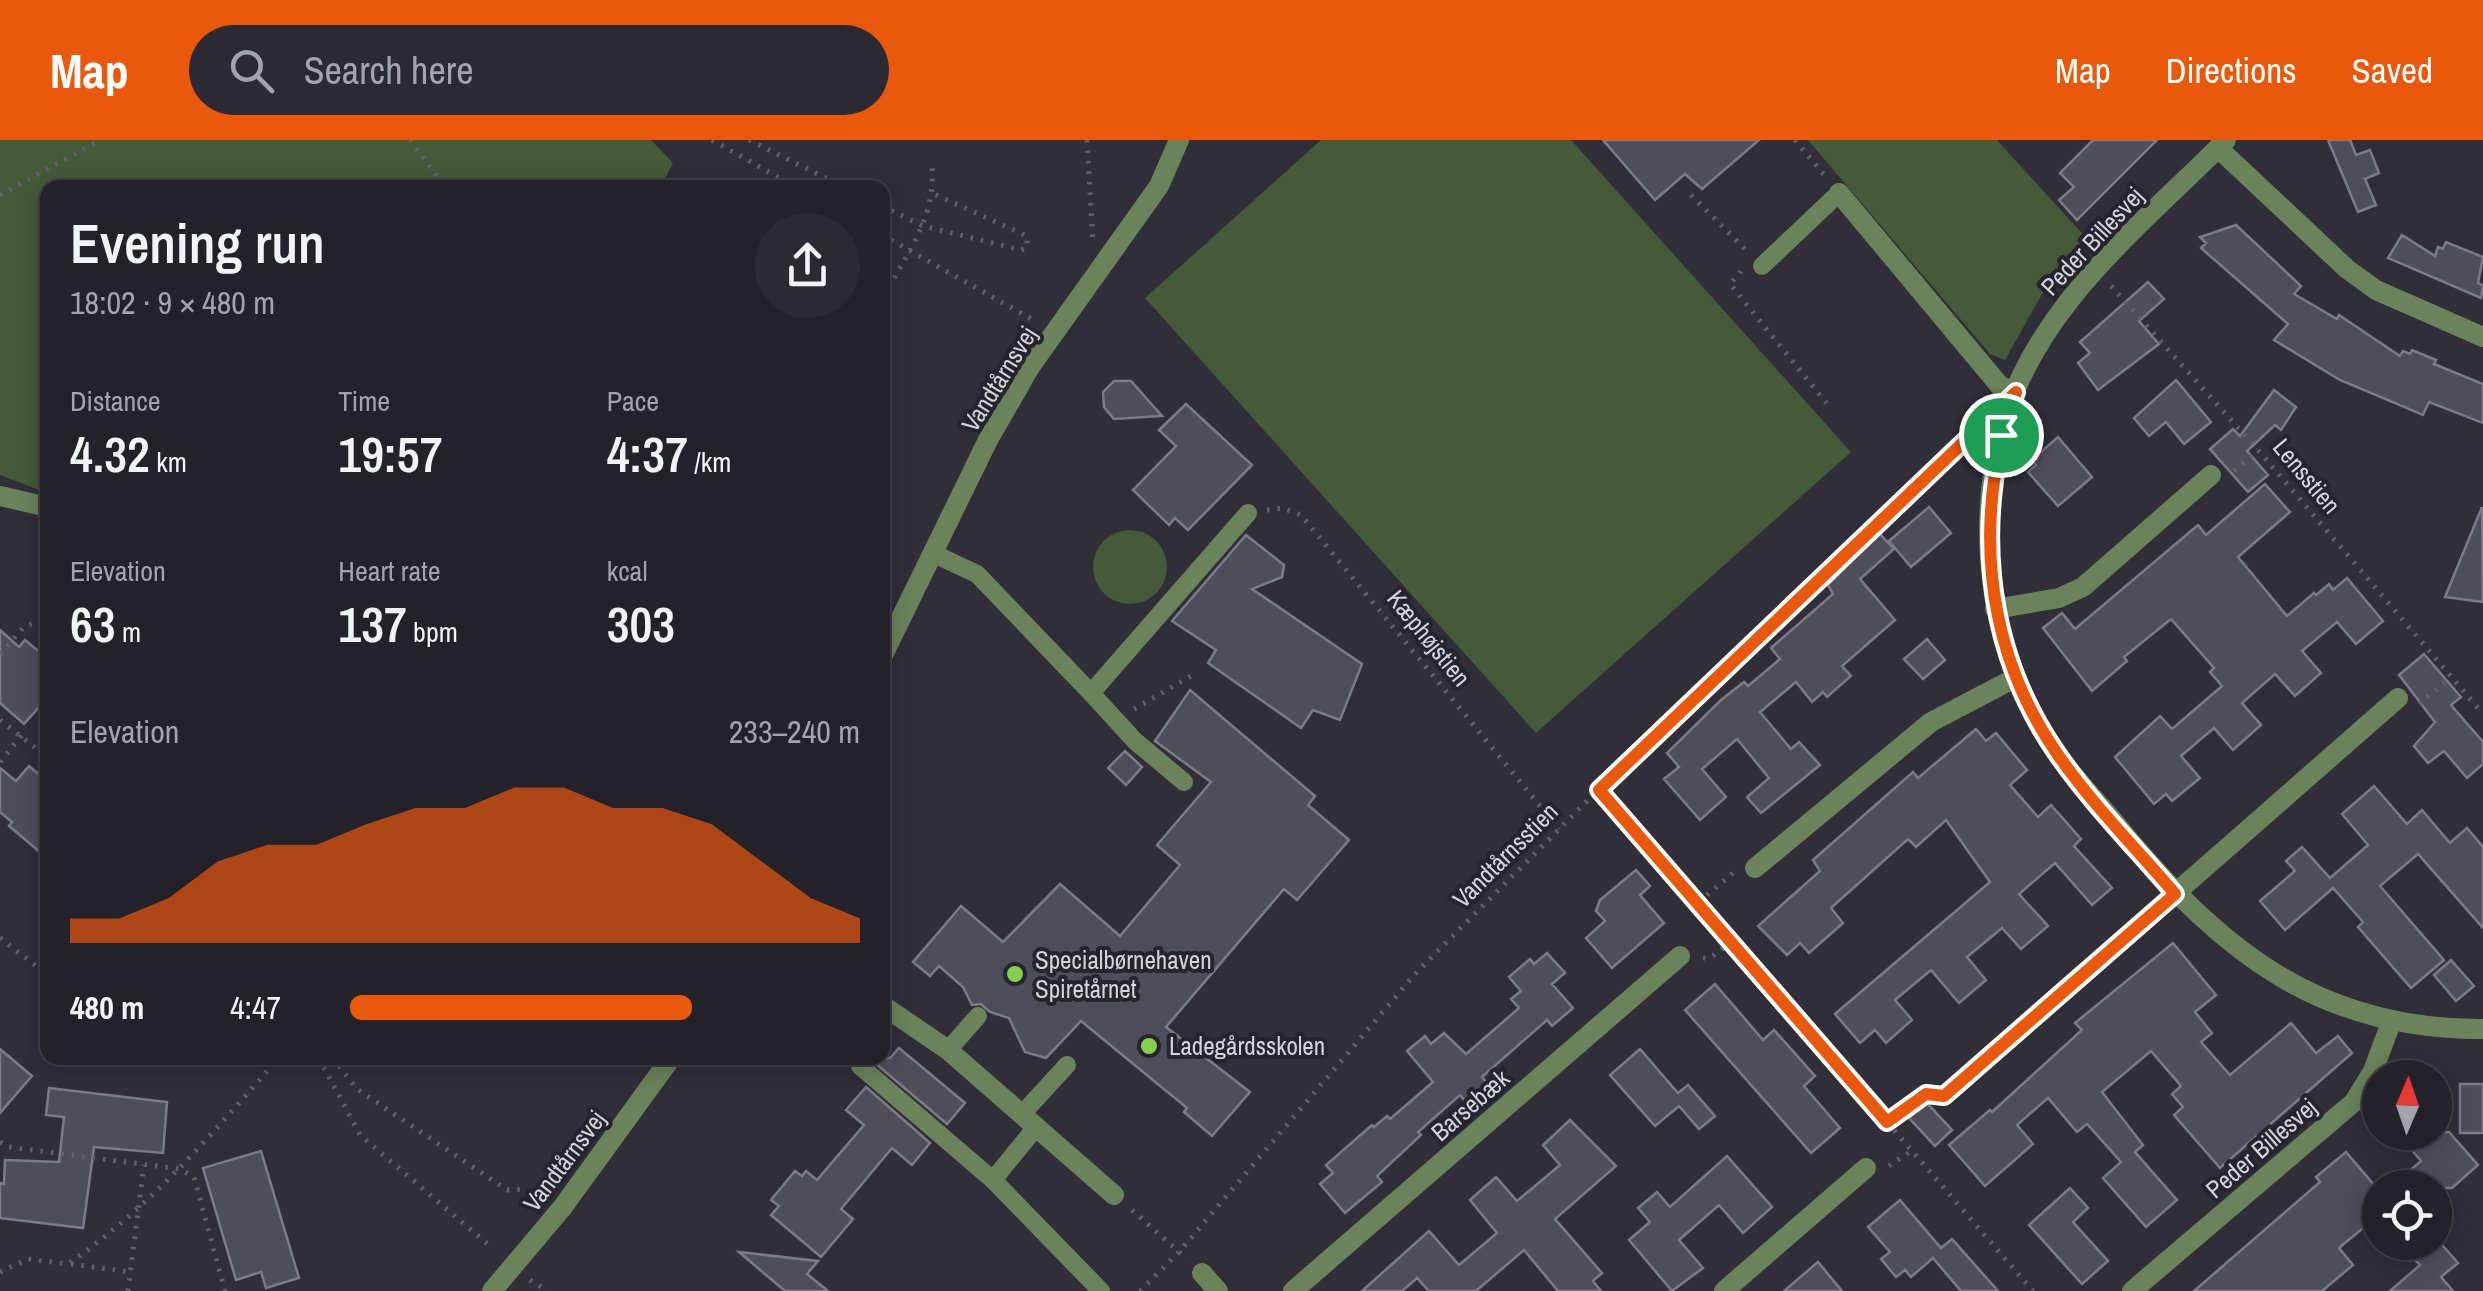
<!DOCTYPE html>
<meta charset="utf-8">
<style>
:root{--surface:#23222b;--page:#2b2a33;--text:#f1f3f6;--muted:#a3a4a9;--line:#403f47;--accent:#ea580c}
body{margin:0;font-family:"Archivo Narrow",sans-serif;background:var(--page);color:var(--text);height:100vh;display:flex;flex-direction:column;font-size:38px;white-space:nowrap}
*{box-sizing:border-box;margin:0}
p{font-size:32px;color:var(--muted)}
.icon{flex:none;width:55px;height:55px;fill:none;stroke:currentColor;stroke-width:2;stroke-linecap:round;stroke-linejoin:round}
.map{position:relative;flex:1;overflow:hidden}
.details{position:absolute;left:40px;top:40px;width:850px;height:885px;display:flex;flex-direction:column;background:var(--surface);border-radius:20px;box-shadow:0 5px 25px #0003,0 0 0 2px var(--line)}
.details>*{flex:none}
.needle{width:65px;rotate:2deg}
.fabs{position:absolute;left:2362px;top:920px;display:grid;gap:20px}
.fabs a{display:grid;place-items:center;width:90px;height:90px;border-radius:50%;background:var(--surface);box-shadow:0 5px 25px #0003,0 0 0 2px var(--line);font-size:50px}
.pin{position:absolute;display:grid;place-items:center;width:85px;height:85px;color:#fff;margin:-42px;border:5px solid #fff;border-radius:50%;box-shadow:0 2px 10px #0007}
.round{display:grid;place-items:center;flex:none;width:105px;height:105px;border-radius:52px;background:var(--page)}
.summary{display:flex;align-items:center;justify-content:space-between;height:170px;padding:0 30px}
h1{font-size:55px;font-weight:600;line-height:75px}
.stats{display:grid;grid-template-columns:repeat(3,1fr);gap:15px;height:170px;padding:10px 30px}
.stats div{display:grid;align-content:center}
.stats b{font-size:50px;font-weight:600}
.stats small{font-size:28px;font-weight:400}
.stats p{font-size:28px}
.chart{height:280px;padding:20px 30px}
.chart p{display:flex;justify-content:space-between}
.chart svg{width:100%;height:180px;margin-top:10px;fill:var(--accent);opacity:.7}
ul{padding:0 30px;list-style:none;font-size:32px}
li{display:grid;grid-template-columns:160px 120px 1fr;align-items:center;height:75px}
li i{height:25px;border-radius:12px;background:var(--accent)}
header{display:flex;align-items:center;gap:60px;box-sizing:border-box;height:140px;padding:0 50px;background:var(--accent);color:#fff}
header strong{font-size:48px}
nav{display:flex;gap:55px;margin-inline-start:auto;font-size:35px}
.search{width:700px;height:90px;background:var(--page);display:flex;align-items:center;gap:25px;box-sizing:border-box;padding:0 35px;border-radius:55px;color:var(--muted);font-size:38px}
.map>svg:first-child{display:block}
.green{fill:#455a38}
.building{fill:#4e4d5a;stroke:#7c7b88;stroke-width:2.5}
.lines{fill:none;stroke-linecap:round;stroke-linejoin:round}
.path{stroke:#62616b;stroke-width:5;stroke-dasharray:2.5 8;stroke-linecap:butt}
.service{stroke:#6a835b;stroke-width:18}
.minor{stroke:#6a835b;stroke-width:20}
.route-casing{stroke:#fff;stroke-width:20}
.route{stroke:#ea580c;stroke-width:12}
.poi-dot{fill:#85cf4c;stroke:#25242f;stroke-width:4}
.labels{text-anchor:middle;stroke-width:8;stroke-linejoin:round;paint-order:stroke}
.street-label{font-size:25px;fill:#d3d3da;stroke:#25242f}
.poi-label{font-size:25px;fill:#d3d3da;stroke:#25242f;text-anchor:start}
</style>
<header>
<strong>Map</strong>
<div class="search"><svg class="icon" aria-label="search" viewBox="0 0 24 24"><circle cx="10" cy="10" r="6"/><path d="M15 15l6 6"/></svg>Search here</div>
<nav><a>Map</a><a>Directions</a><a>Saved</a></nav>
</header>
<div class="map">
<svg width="2483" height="1151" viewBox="0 0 2483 1151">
<rect width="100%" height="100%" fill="#2f2e39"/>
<g class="green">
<path d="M0,0H651L673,23L660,48H48L47,353L0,335Z"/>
<path d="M1321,0H1571L1851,312L1536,593L1145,158Z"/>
<path d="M1808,0H1997L2088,100L2046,147L2005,220L1990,214Z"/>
<circle cx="1130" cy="427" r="37"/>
</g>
<g class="building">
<path d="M1603,0H1759L1702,49L1685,34L1655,60Z"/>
<path d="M2093,0H2157L2077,80L2059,60L2074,47L2060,33Z"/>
<path d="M2328,0H2350L2356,15L2370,10L2379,33L2365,39L2376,65L2358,72Z"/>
<path d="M2236,85L2301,146L2294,154L2337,179L2339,175L2400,216L2403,211L2410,214L2412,210L2436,220L2434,224L2483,244V283L2429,262L2423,275L2340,240L2274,200L2288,184L2201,108L2206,103L2200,97Z"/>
<path d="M2402,95L2435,116L2438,107L2443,109L2446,102L2483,117L2478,143L2483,146L2481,158L2388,118Z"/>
<path d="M2148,142L2164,159L2139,181L2159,204L2098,250L2078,223L2090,213L2080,202Z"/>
<path d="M2176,240L2211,282L2184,304L2166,282L2149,296L2134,278Z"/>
<path d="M1114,241H1131L1162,276L1114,279L1104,267L1103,252Z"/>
<path d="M2274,250L2296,267L2281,290L2275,285L2247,311L2268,335L2248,352L2210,309L2233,289L2240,296Z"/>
<path d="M1186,264L1252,325L1188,390L1175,378L1169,385L1133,350L1176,306L1159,290Z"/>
<path d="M2058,297L2092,337L2058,366L2028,332L2036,325L2032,320Z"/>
<path d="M2265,344L2290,372L2238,417L2287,476L2314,453L2316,455L2329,444L2333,450L2347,438L2383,481L2356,504L2337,482L2302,511L2321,533L2295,556L2275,534L2242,563L2261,585L2233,610L2214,588L2181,616L2200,638L2172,661L2166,654L2154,664L2115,617L2160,576L2172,589L2222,546L2210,532L2214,528L2171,479L2124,517L2127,521L2092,551L2043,488L2062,473L2075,489L2198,385L2206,395Z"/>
<path d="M1929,367L1951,393L1911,427L1889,401Z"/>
<path d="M2482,367L2483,462L2445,457Z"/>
<path d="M1879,393L1894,409L1860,439L1895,480L1842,526L1851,536L1827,557L1823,552L1812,562L1796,542L1760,572L1791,609L1799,602L1820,625L1761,673L1747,657L1769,638L1737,599L1702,629L1726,657L1700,680L1664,639L1679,627L1667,613L1721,560L1744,542L1748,546L1780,519L1771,508L1833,454L1828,445Z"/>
<path d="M1246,395L1284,425L1282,437L1252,449L1362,524L1340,580L1313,570L1301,588L1208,523L1216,510L1172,481Z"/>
<path d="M0,490L19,507L25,500L48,519V557L24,584L0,563Z"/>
<path d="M1927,499L1945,520L1923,539L1904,519Z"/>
<path d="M2424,514L2461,557L2451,565L2483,602V624L2467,638L2444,611L2428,623L2414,606L2435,582L2399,535Z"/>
<path d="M1190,550L1315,656L1308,665L1349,700L1297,760L1284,749L1166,887L1250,952L1212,996L1184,972L1187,968L1081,881L1046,918L1025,912L1009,878L990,872L981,864L972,865L963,847L939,826L930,836L913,822L961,766L1003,802L1060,744L1120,796L1180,725L1157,705L1211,642L1155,601Z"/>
<path d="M1976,589L1986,601L1996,593L2027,630L2010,645L2038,677L2051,665L2081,699L2074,706L2112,748L2092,765L2055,723L2019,754L2048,786L2021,809L2002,788L1967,817L1986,840L1959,863L1931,830L1895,860L1912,880L1886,903L1875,890L1860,903L1835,874L1990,742L1946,680L1916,707L1908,699L1831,768L1843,783L1809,813L1800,803L1787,815L1758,786L1820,731L1813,720L1913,632L1918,638Z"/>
<path d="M1125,611L1142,627L1126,645L1108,628Z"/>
<path d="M29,626L48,642V719L9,686L12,682L0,672V628L16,641Z"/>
<path d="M2374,646L2407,684L2422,670L2450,703L2467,688L2483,707V788L2418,714L2380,746L2444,820L2411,848L2358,787L2363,782L2333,748L2285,790L2260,761L2295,731L2286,721L2302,707L2330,738L2368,705L2342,674Z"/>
<path d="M1636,730L1650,746L1640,755L1664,783L1612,828L1586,798L1605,781L1596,771L1600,760Z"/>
<path d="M2173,803L2216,855L2195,872L2212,893L2201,902L2230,935L2291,883L2316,913L2338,896L2352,913L2220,1028L2174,975L2183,967L2172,954L2181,946L2151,911L2102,952L2143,1005L2135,1012L2177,1060L2146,1087L2103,1038L2121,1022L2087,984L2077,992L2048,958L2017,985L2033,1004L1985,1046L1949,1005L1990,970L1992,972L2082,890L2075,883Z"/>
<path d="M1547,813L1565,833L1552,844L1573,868L1552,886L1547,880L1482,937L1487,943L1465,961L1460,955L1418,992L1421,995L1377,1036L1382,1042L1345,1073L1320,1044L1333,1033L1326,1025L1372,985L1374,987L1387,976L1390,979L1433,942L1407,911L1425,896L1431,904L1444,893L1466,914L1519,868L1511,859L1521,851L1509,837L1530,819L1534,824Z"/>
<path d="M2451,820L2474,846L2456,861L2434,835Z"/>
<path d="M1715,844L1763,900L1774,890L1815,936L1804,946L1840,988L1811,1013L1685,870Z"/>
<path d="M899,908L965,963L947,984L869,918H890Z"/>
<path d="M0,909L32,936L0,973Z"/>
<path d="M1640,909L1678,953L1688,945L1715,976L1699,989L1679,966L1655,986L1610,935Z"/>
<rect x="2460" y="944" width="23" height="49"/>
<path d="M866,947L930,1003L912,1025L892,1008L841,1069L853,1079L821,1117L771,1075L779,1066L771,1060L795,1031L802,1036L806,1031L817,1040L864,985L846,970Z"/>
<path d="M49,948L167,962L163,1013L94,1007L83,1088L0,1078V1043L4,1044L5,1020L59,1022L64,977L46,975Z"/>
<path d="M1926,962L1952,990L1935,1006L1909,978Z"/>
<path d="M1570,980L1616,1026L1555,1079L1602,1133L1593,1141L1601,1151H1558L1524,1110L1476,1151H1429L1417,1138L1402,1151H1362L1429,1091L1459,1125L1497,1093L1470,1060L1496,1037L1517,1061L1560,1025L1543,1005Z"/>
<path d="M2397,992H2449L2478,1025L2452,1048H2390L2421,1021Z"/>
<path d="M261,1011L299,1138L266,1148L261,1132L236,1140L203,1028Z"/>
<path d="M2346,1012L2380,1052V1074L2339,1108L2353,1125L2322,1151H2194L2320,1042L2316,1037Z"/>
<path d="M1727,1016L1772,1067L1743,1093L1719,1065L1679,1100L1703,1128L1672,1151L1629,1100L1650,1082L1638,1068L1657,1052L1670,1067Z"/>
<path d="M2070,1048L2088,1068L2073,1082L2108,1121L2082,1144L2029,1085Z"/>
<path d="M1900,1060L1941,1108L1952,1099L1998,1151H1961L1933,1118L1911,1137L1905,1130L1896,1137L1881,1119L1890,1112L1868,1087Z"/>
<path d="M2437,1099L2458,1123L2441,1137L2453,1151H2390L2420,1125L2414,1119Z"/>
<path d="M739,1112L818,1121L807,1134L828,1151H785Z"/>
<path d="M1818,1122L1842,1151H1784Z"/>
</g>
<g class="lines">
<g class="path">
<path d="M410,0L446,48"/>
<path d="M712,0L797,48"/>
<path d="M749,0L846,48"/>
<path d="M1087,0L1093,103"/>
<path d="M1795,0L1825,36"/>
<path d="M0,55L100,0"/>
<path d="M1691,55L1749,113"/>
<path d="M882,66L923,86L1021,110L1027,108V96L934,54"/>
<path d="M882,95L1037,182"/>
<path d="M1741,131L1730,144L1828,265"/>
<path d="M2111,146L2258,310L2483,574"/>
<path d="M889,147C911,108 936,73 932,26"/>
<path d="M2234,331L2258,310"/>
<path d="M1267,370L1282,368L1301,375L1559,689"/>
<path d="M0,514L24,487L48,477"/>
<path d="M2419,564L2451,537"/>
<path d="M1134,569L1196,533"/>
<path d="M0,580L48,618"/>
<path d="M0,622L22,595"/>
<path d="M1599,649L2033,1151"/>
<path d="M1699,762L1734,732"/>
<path d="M0,798L48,835"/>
<path d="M1703,818H1710L1732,802"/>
<path d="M319,918L360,995L491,1107"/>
<path d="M332,918L357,949L507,1050L523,1049L541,1057"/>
<path d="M1887,982L1922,957"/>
<path d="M0,1002L9,1007L180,1029L194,1037L225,1151"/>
<path d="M1889,1026L1911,1011"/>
<path d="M1132,1070L1187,1119"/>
<path d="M71,1124L130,1132"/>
<path d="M0,1132L28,1119L68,1124C151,1067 213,992 279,918"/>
<path d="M530,1140L548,1151"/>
<path d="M128,1151L144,1025"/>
<path d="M1140,1151L1179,1112L1415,834L1599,649L1977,289"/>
</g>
<g class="service">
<path d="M1762,126L1839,53"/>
<path d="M932,413L977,434L1091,553L1248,373"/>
<path d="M1091,553L1135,601L1184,642"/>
<path d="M948,910L978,876"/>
<path d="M860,926L993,1040"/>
<path d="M1023,973L1067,925"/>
<path d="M1037,986L993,1040L1101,1151"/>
</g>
<g class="minor">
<path d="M2226,0C2139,88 2031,169 2000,296C1975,404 1993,523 2057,614C2078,643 2103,668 2125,695C2224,813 2321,890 2483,889"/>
<path d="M2218,8L2347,129L2376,150L2483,197"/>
<path d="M1839,53L2000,246L2016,252"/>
<path d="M0,356L48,367"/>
<path d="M1995,469L2059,458L2083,447L2211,335"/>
<path d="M882,517L988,300L1030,227L1159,46L1179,0"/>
<path d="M1755,728L1931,582L2015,538"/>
<path d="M882,865L948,910L1114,1055"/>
<path d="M1944,956L2398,558"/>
<path d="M1202,1133L1218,1151"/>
<path d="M492,1151L562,1068L671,918"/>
<path d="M1293,1151L1680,816"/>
<path d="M1724,1151L1866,1028"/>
<path d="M2132,1151L2354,962L2373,931L2392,880"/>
</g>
</g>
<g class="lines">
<g class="route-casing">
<path id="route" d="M2016,252C1973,373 1982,504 2056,612C2090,662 2136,708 2175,754L1944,956L1926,954L1887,982L1599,650Z"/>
</g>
<use href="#route" class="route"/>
</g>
<g class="poi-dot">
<circle cx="1015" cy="834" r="10"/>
<circle cx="1149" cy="906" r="10"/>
</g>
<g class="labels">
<g class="street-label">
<text transform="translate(2092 101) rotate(-47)" y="9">Peder Billesvej</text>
<text transform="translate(999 239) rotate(-58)" y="9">Vandtårnsvej</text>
<text transform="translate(2307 336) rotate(50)" y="9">Lensstien</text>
<text transform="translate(1429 498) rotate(51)" y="9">Kæphøjstien</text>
<text transform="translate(1505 715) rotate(-45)" y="9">Vandtårnsstien</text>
<text transform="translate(1470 965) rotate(-41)" y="9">Barsebæk</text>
<text transform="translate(2261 1008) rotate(-41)" y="9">Peder Billesvej</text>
<text transform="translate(564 1021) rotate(-53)" y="9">Vandtårnsvej</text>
</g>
<g class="poi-label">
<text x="1035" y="829">Specialbørnehaven<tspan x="1035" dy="29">Spiretårnet</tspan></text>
<text x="1169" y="915">Ladegårdsskolen</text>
</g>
</g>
</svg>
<div class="fabs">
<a><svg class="needle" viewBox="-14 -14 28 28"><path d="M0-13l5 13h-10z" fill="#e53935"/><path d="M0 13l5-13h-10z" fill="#a3a4a9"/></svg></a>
<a><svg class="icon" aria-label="locate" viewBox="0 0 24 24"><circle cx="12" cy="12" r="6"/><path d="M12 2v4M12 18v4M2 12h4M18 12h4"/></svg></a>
</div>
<div class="pin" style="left:2001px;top:295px;background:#1e9e55"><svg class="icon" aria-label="arrive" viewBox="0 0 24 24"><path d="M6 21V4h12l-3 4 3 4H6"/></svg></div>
<section class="details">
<div class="summary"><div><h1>Evening run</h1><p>18:02 · 9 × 480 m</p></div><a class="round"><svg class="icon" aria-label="share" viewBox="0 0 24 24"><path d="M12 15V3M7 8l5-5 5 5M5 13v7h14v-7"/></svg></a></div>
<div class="stats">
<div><p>Distance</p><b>4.32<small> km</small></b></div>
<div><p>Time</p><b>19:57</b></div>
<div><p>Pace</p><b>4:37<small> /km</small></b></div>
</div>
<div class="stats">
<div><p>Elevation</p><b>63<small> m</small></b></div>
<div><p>Heart rate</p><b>137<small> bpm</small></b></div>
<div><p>kcal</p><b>303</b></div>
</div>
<div class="chart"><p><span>Elevation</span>233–240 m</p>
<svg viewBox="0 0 160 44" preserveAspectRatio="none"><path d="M0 44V38L10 38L20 33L30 24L40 20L50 20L60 15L70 11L80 11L90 6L100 6L110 11L120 11L130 15L140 24L150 33L160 38V44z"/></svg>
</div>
<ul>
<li><b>480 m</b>4:47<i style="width:67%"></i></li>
</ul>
</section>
</div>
